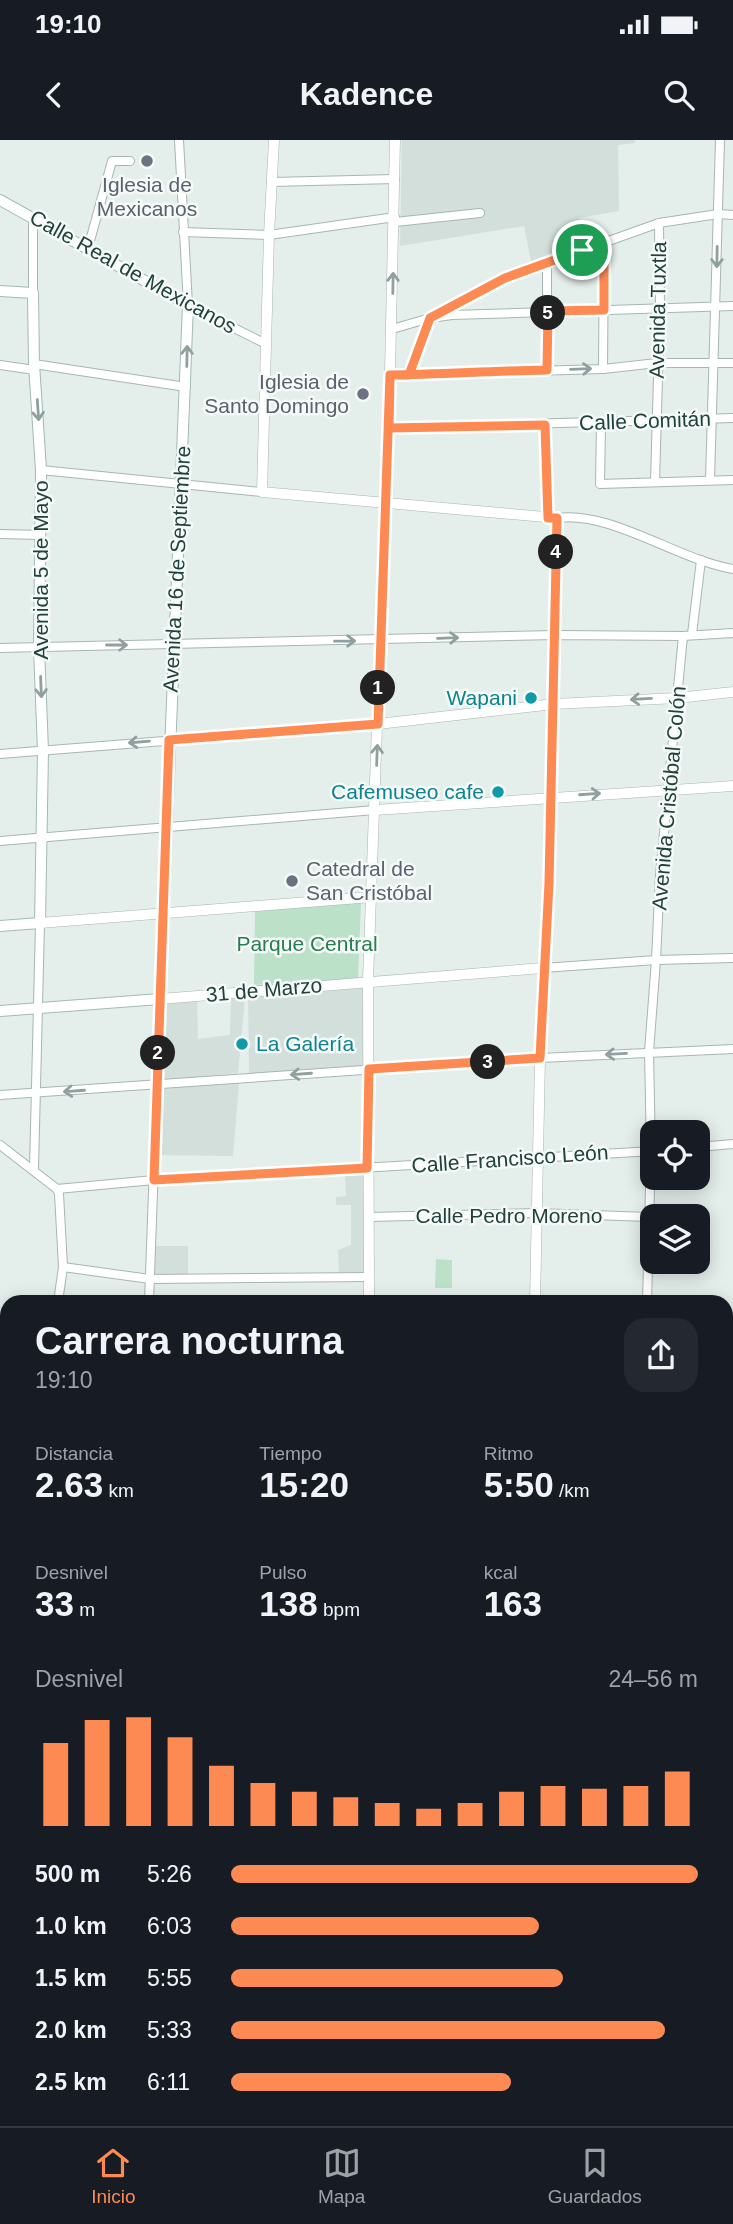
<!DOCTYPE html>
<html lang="es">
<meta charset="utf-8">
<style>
:root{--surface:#171b24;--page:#242831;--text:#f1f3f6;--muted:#9ea1a6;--line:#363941;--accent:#fd8a53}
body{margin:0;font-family:Helvetica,sans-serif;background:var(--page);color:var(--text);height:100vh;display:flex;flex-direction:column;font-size:26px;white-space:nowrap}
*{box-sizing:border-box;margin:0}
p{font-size:23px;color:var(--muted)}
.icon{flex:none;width:38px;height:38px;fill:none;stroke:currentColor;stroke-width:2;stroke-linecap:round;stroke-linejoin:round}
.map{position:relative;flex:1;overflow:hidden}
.sheet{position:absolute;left:0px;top:1155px;width:733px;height:831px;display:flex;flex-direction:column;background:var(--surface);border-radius:21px 21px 0 0;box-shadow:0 4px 18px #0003}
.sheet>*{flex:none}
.buttons{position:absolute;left:640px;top:980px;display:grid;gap:14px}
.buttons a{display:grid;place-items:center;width:70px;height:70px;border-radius:14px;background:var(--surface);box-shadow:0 4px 18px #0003;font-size:35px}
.pin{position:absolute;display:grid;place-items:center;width:60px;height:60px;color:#fff;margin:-30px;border:4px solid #fff;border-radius:50%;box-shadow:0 2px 7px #0007}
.km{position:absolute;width:35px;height:35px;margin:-18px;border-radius:50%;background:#222;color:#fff;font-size:19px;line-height:35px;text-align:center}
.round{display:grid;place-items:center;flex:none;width:74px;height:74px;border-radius:21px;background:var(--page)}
.summary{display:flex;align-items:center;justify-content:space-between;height:119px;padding:0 35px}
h1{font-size:38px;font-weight:700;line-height:52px}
.figures{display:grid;grid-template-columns:repeat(3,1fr);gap:10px;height:119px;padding:7px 35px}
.figures div{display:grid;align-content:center}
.figures b{font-size:35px;font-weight:700}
.figures small{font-size:19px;font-weight:400}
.figures p{font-size:19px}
.chart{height:196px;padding:14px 35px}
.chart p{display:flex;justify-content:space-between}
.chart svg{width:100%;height:126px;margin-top:7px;stroke:var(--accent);stroke-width:6}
ul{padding:0 35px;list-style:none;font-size:23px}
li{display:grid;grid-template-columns:112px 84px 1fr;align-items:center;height:52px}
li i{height:18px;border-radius:9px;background:var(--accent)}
.status{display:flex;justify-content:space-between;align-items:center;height:49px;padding:0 35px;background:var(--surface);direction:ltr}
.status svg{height:19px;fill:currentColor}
header{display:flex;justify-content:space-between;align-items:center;height:91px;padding:0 35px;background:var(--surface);font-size:32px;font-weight:700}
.menu{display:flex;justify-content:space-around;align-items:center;height:98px;border-top:2px solid var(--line);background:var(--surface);font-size:19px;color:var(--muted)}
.menu a{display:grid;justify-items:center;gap:4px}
.menu .current{color:var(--accent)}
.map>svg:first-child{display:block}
.built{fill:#d2dfda}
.green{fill:#bbe1c8}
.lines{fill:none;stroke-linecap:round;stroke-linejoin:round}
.stream{stroke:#87c5d8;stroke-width:2.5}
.minor-casing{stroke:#a6b7b2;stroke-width:10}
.tertiary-casing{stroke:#a6b7b2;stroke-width:11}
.secondary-casing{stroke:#a1bbb4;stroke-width:12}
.primary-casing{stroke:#c1cac8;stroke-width:14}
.minor{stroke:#fff;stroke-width:8}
.tertiary{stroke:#fff;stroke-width:10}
.secondary{stroke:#fff;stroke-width:10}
.primary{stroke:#64a89c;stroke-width:12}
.oneway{stroke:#90a09e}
.route-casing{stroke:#fff;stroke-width:14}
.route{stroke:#fd8a53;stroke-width:9}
.worship-dot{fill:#6b7280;stroke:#f5faf8;stroke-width:2.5}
.culture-dot{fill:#0f9aa8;stroke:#f5faf8;stroke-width:2.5}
.labels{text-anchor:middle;stroke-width:5;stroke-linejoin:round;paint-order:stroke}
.worship-label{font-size:21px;fill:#5b616d;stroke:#f5faf8}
.street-label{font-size:21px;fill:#21423c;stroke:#f5faf8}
.culture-label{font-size:21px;fill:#0d838f;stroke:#f5faf8;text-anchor:end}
.park-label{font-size:21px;fill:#277d4f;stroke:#f5faf8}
</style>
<div class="status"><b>19:10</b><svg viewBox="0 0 49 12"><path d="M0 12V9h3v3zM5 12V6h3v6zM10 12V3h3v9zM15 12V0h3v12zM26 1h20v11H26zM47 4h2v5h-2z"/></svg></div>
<header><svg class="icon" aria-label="back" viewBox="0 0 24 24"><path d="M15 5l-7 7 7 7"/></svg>Kadence<svg class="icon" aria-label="search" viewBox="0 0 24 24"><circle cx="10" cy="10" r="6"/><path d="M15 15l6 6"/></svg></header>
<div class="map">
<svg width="733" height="1986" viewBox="0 0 733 1986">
<rect width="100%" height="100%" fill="#e4eeea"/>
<g class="built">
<path d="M402,0H635V3L618,5L619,71L579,78L585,107L532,126L524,86L400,106Z"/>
<path d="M363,846L364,927L249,934L248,851Z"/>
<path d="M231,857H245L238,933L160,941L162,861L197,858L198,899L230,895Z"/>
<path d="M239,943L233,1016L160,1015L162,947Z"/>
<path d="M363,1033L365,1134H339L338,1110L351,1105V1065H336V1057L346,1056L345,1034Z"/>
<rect x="153" y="1106" width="35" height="28"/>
</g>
<g class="green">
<path d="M361,763L358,838L254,845L255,770Z"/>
<path d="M436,1119L452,1120V1148H435Z"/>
</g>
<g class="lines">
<g class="stream">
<path d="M726,1701L733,1698"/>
<path d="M0,1915L7,1916"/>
</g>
<g class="minor-casing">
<g id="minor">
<path d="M179,0L188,165L266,204"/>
<path d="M271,42L395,39"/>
<path d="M395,82L480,73"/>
<path d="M183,92L269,95L395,77"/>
<path d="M88,108L112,21H130"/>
<path d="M33,153V78"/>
<path d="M436,175L505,138L659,83L718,74L733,75"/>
<path d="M392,189L430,178L452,175L733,166"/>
<path d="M34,224L186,247"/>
<path d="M0,225L35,230"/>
<path d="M603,229L604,102"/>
<path d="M547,230V124"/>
<path d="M390,235L603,229L657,223H733"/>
<path d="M409,235L430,178"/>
<path d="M601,283L600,344L733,340"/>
<path d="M545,285L547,378"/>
<path d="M389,288L733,278"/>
<path d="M41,330L262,352"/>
<path d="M710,340L720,0"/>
<path d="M655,342L660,168L659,83"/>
<path d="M557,378C610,370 678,420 733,429"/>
<path d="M0,394L41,395"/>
<path d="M692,494L701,420"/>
<path d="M0,508L555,495L683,496L733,493"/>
<path d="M0,614L378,584"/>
<path d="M0,701L375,670"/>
<path d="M543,828L656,820L733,818"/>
<path d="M0,955L540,918L733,909"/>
<path d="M0,1005L57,1049L59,1054L63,1127L58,1162"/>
<path d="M698,1007L733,1004"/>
<path d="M34,1029L40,783"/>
<path d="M57,1049L154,1040L653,1011"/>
<path d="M368,1077L537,1073L649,1077"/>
<path d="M63,1127L150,1139L368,1137"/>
<path d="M149,1162L160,859"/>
<path d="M647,1162L651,1011L649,912L656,820L660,735L683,496"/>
<path d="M0,1227L7,1220"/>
<path d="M726,1255H733"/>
<path d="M726,1395H733"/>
<path d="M0,1402H7"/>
<path d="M726,1511H733"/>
<path d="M0,1548L7,1505"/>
<path d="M726,1633L733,1631"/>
<path d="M0,1744L7,1745"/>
<path d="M0,1834L7,1836"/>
<path d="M0,1930H7"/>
<path d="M28,1979V1986"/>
<path d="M114,1986V1979"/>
</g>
</g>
<g class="tertiary-casing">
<g id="tertiary">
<path d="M274,0L269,95L262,352L557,378L549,743L540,918L535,1162"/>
<path d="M378,584L554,564L677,558L733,552"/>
<path d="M375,670L733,646"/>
<path d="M40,783L372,757"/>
<path d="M160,859L543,828"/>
<path d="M369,1162L368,841L380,500L388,324L395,0"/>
<path d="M522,1979L523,1986"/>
<path d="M370,1986V1979"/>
</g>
</g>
<g class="secondary-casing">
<g id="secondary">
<path d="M0,60L188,165L160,859L0,871"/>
<path d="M0,151L33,153L34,224L41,330L39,508L43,611L40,783L0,786"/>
</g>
</g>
<g class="primary-casing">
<g id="primary">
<path d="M0,1619L7,1621"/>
<path d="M0,1632L7,1633"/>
<path d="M492,1979L494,1986"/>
<path d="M505,1979L508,1986"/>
</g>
</g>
<use href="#minor" class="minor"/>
<use href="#tertiary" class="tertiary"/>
<use href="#secondary" class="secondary"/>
<use href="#primary" class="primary"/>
</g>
<defs><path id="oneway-shaft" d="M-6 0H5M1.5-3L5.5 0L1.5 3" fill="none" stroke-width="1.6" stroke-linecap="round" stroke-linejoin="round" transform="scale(1.75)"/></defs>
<g class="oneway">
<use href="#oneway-shaft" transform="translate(717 117) rotate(91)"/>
<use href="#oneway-shaft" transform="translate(393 143) rotate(-89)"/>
<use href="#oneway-shaft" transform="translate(187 216) rotate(-89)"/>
<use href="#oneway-shaft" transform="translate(581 229) rotate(-2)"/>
<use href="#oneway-shaft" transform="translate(38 270) rotate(86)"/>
<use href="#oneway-shaft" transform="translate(448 498) rotate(-2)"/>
<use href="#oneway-shaft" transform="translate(345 501) rotate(-1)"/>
<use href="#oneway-shaft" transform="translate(117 505)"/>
<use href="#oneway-shaft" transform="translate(41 547) rotate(88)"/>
<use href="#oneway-shaft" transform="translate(641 559) rotate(177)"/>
<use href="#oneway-shaft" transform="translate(139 602) rotate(175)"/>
<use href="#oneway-shaft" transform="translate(377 615) rotate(-88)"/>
<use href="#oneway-shaft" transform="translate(590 654) rotate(-4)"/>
<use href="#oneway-shaft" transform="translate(616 914) rotate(177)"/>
<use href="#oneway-shaft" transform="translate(301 934) rotate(176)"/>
<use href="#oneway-shaft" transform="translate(74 951) rotate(176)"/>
</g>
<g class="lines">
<g class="route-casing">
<path id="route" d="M582,110L505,138L430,178L409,235H390L378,584L169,600L154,1040L367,1028L369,929L540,918L549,743L557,378H548L545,285L389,288L390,235C442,234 495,231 547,230L548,171L604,170V102L582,110"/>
</g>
<use href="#route" class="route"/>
</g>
<g class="worship-dot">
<circle cx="147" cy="21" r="7"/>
<circle cx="363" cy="254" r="7"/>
<circle cx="292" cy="741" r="7"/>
</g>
<g class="culture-dot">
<circle cx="531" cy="558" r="7"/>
<circle cx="498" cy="652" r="7"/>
<circle cx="242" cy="904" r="7"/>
</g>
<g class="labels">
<g class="worship-label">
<text x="147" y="52">Iglesia de<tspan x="147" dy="24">Mexicanos</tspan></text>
<text x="349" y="249" text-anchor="end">Iglesia de<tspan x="349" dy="24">Santo Domingo</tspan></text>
<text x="306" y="736" text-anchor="start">Catedral de<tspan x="306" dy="24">San Cristóbal</tspan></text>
</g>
<g class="street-label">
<text transform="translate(133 132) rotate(29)" y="7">Calle Real de Mexicanos</text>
<text transform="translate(658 170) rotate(-89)" y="7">Avenida Tuxtla</text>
<text transform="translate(645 281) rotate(-2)" y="7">Calle Comitán</text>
<text transform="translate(177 429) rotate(-87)" y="7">Avenida 16 de Septiembre</text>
<text transform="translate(41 430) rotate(-90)" y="7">Avenida 5 de Mayo</text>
<text transform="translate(669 658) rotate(-85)" y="7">Avenida Cristóbal Colón</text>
<text transform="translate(264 850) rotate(-5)" y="7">31 de Marzo</text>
<text transform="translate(510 1019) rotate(-4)" y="7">Calle Francisco León</text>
<text x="509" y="1083">Calle Pedro Moreno</text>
</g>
<g class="culture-label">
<text x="517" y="565">Wapani</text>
<text x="484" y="659">Cafemuseo cafe</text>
<text x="256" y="911" text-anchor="start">La Galería</text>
</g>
<g class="park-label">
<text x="307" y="811">Parque Central</text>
</g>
</g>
</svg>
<div class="buttons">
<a><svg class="icon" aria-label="locate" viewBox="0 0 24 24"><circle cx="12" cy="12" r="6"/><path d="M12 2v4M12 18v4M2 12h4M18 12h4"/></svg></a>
<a><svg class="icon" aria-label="layers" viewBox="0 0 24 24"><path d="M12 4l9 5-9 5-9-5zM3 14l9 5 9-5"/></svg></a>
</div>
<div class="pin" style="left:582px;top:110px;background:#1e9e55"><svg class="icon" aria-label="arrive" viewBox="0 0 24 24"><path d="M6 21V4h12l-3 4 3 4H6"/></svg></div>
<b class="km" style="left:378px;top:548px">1</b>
<b class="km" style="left:158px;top:913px">2</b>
<b class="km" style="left:488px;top:922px">3</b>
<b class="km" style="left:556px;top:412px">4</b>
<b class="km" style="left:548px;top:173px">5</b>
<section class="sheet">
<div class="summary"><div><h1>Carrera nocturna</h1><p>19:10</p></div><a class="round"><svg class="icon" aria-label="share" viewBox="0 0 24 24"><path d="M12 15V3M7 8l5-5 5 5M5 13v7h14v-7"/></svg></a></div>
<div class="figures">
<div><p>Distancia</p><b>2.63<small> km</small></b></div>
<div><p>Tiempo</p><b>15:20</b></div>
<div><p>Ritmo</p><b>5:50<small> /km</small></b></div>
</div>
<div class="figures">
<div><p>Desnivel</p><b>33<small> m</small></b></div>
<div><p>Pulso</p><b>138<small> bpm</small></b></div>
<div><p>kcal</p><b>163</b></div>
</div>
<div class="chart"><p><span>Desnivel</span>24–56 m</p>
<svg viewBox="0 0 160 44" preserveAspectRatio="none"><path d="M5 44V15M15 44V7M25 44V6M35 44V13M45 44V23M55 44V29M65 44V32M75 44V34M85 44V36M95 44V38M105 44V36M115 44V32M125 44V30M135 44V31M145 44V30M155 44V25"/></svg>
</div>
<ul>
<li><b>500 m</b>5:26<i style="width:100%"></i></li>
<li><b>1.0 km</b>6:03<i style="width:66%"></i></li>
<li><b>1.5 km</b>5:55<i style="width:71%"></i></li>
<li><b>2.0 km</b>5:33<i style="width:93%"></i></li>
<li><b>2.5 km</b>6:11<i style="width:60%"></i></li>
</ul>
</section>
</div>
<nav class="menu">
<a class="current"><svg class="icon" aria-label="home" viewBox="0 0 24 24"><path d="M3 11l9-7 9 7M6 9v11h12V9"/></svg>Inicio</a>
<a><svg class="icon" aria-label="map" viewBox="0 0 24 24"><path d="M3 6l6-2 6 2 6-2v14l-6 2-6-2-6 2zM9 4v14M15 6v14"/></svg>Mapa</a>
<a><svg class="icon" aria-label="saved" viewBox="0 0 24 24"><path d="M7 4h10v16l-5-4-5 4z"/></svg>Guardados</a>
</nav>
